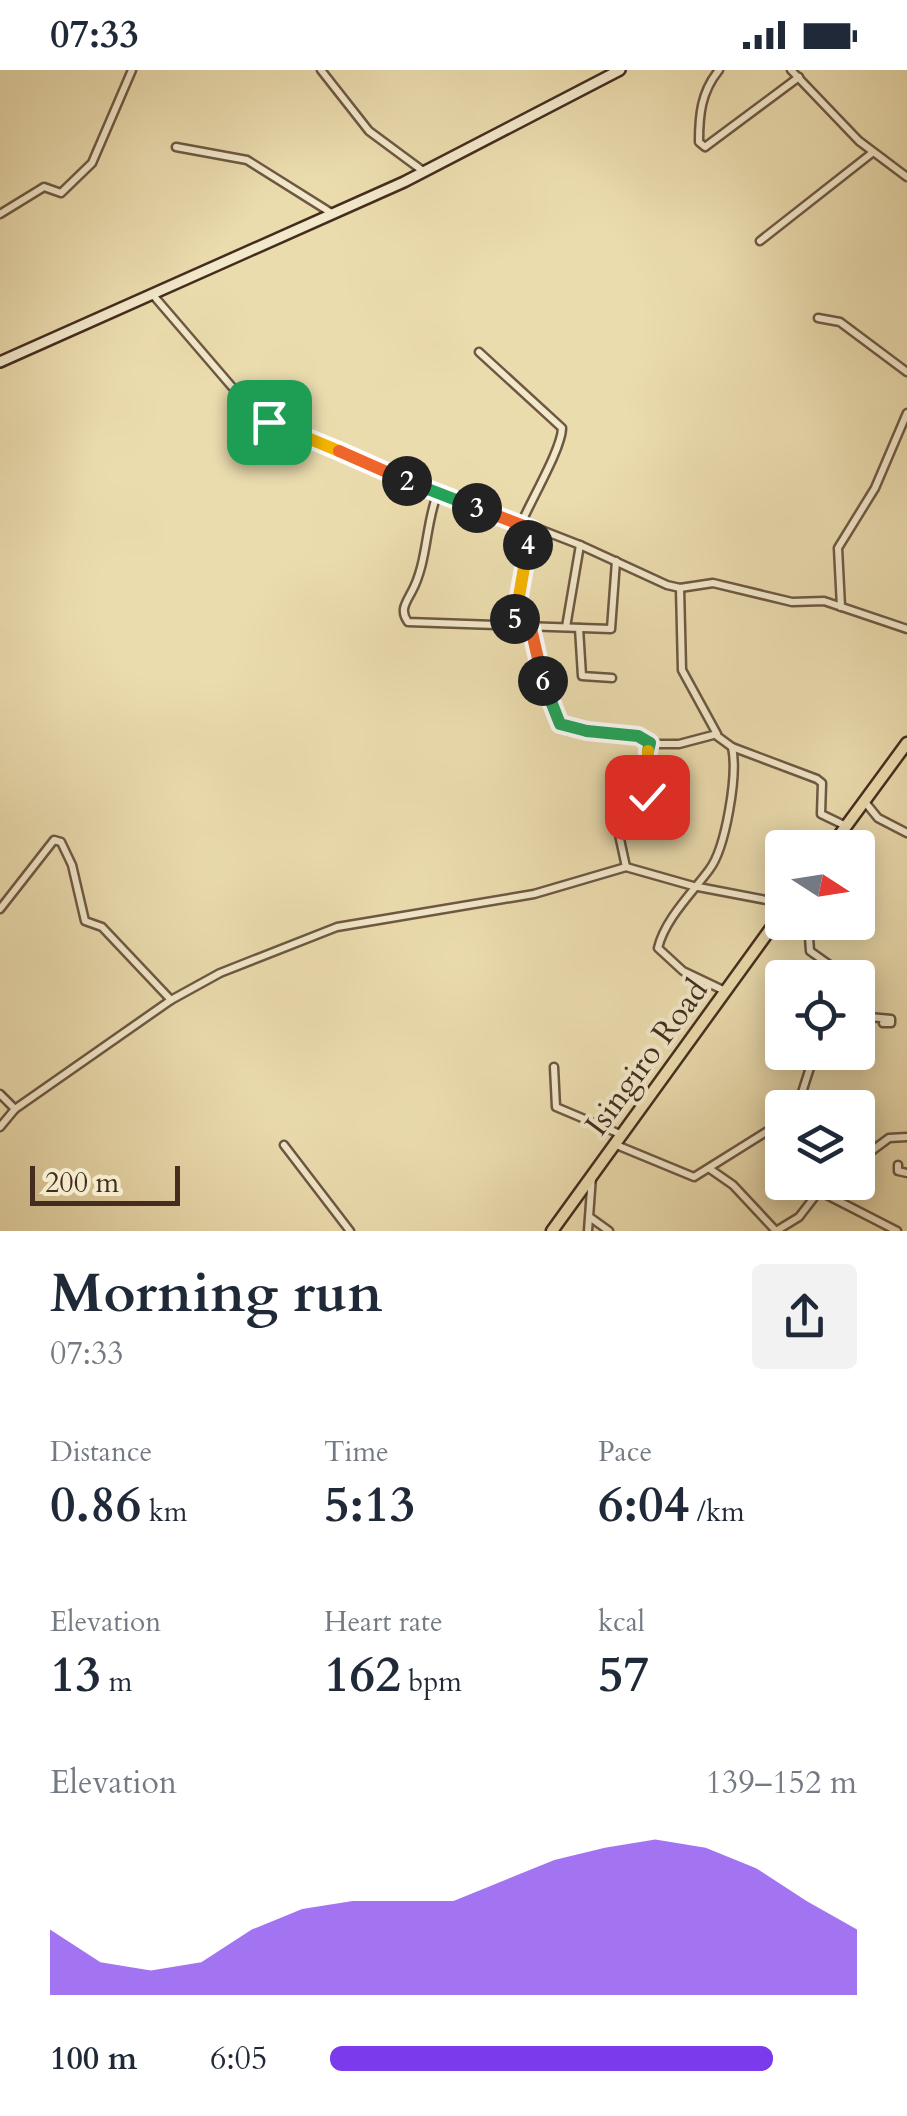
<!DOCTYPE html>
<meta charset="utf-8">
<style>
:root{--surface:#fff;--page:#f2f2f3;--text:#1f2937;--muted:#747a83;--accent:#7c3aed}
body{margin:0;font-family:Cardo,serif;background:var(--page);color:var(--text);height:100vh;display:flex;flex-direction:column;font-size:38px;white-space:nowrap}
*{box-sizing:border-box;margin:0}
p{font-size:32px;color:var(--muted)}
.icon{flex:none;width:55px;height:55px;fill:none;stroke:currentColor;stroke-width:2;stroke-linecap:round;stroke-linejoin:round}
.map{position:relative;height:1161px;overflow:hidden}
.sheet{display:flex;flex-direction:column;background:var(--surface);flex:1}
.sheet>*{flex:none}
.needle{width:65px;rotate:102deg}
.tools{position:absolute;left:765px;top:760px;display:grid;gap:20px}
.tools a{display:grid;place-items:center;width:110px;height:110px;border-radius:10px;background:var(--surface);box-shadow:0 5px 25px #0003;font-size:50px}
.scale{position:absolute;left:30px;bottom:25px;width:150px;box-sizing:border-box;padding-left:10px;border:5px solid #442c1f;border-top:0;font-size:28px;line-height:35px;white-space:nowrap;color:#442c1f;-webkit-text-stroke:8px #f2e8ca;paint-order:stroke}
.pin{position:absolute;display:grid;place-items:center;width:85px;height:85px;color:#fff;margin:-42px;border-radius:20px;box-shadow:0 5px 15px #0006}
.km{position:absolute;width:50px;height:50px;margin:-25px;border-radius:50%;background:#222;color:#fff;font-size:28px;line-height:50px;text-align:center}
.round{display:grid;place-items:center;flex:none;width:105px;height:105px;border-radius:10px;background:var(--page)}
.summary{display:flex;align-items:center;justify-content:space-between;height:170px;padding:0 50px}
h1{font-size:55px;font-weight:800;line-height:75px}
.metrics{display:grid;grid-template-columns:repeat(3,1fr);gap:15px;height:170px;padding:10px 50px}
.metrics div{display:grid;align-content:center}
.metrics b{font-size:50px;font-weight:800}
.metrics small{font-size:28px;font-weight:400}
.metrics p{font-size:28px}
.chart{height:280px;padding:20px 50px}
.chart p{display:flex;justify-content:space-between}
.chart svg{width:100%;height:180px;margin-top:10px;fill:var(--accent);opacity:.7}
ul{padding:0 50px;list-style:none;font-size:32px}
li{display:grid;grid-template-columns:160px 120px 1fr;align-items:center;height:75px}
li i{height:25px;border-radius:12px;background:var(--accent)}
.status{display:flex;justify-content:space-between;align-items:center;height:70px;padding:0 50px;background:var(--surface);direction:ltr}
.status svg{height:28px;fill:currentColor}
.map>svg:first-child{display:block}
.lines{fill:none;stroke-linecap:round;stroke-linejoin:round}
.minor-casing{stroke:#6e5843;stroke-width:11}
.secondary-casing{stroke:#442c1f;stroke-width:14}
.primary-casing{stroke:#442c1f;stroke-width:15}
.minor{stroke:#f2e8ca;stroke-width:6}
.secondary{stroke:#f2e8ca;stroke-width:9}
.primary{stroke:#ebdcae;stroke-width:10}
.split-1-casing{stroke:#fff;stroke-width:20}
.split-2-casing{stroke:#fff;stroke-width:20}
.split-3-casing{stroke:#fff;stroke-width:20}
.split-4-casing{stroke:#fff;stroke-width:20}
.split-5-casing{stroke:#fff;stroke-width:20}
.split-6-casing{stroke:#fff;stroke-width:20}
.split-7-casing{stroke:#fff;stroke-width:20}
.split-8-casing{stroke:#fff;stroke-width:20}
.split-9-casing{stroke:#fff;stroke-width:20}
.split-1{stroke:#f5b400;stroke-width:12}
.split-2{stroke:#f0652b;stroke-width:12}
.split-3{stroke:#22a559;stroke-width:12}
.split-4{stroke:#f0652b;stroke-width:12}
.split-5{stroke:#f5b400;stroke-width:12}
.split-6{stroke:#f0652b;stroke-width:12}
.split-7{stroke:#22a559;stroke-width:12}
.split-8{stroke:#22a559;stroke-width:12}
.split-9{stroke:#f5b400;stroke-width:12}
.labels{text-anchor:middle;stroke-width:8;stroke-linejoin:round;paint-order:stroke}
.street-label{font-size:32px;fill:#442c1f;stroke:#f2e8ca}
</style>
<div class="status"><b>07:33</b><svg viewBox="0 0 49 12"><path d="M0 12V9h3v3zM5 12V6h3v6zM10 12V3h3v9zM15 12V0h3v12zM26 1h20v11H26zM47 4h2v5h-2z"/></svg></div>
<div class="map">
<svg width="907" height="1161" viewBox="0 0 907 1161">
<rect width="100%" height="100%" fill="#ebdcae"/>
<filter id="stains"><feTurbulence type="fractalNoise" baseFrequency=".002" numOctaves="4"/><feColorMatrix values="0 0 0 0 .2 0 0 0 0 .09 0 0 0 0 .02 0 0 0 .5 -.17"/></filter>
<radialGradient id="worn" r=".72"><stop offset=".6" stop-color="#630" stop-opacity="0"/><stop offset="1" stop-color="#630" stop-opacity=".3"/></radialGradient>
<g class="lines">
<g class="minor-casing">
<g id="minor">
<path d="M321,0L369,61L423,101"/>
<path d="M719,0C701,22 699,45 699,72L705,77L799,7"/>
<path d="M791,0L859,71L907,107"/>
<path d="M176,77L247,90L333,144"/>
<path d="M0,144L44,117L61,123L92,93L132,0"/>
<path d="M760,171L872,83"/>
<path d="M153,225L251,339L280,358L580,475L667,515L680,518L713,513L792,532L824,531L907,559"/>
<path d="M818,248L840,252L907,302"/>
<path d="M479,282L562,358C562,378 531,430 521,454"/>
<path d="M438,422C425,454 428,493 411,523C405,534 400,541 408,552L611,559L616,491"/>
<path d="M841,537L838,478L875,418L907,343"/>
<path d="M517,553L519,509L532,459"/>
<path d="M566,557L580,475"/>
<path d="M531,558L542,609L563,657L638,666L650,673"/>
<path d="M579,558L582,606L612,608"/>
<path d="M717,666L732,677L817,709L822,713L821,744L846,756"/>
<path d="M865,732L878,748L907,763"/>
<path d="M626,797L618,760L644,736L649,674H679L717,664L682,600L680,518"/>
<path d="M0,839L54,770L61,772L72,795L85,851L102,857L171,930"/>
<path d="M795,852L809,867L810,881L848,908"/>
<path d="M725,921L683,901L658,878C665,849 692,823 709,800C726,778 738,704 732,677"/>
<path d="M858,946L891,949V953H883"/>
<path d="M554,997L556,1037L620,1064"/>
<path d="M0,1024L15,1039"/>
<path d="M797,1038L815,982"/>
<path d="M0,1057L15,1039L171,930L220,903L337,857L534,824L626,797L693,816L782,833"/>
<path d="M614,1074L694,1107L782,1052"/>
<path d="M284,1075L350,1161"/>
<path d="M858,1091L889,1068L907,1067"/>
<path d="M898,1095V1101L907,1103"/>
<path d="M710,1099L733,1115L776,1161L799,1147L826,1112"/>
<path d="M819,1121L897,1161"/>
<path d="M591,1148L609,1161"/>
<path d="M588,1161L592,1106"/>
</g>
</g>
<g class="secondary-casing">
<path id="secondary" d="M0,292L404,112L620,0"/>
</g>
<g class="primary-casing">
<g id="primary">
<path d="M830,778L907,673"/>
<path d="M552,1161L782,843"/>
</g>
</g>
<use href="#minor" class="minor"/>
<use href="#secondary" class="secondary"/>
<use href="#primary" class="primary"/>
</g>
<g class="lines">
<g class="split-1-casing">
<path id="split-1" d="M269,352L339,381"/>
</g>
<g class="split-2-casing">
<path id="split-2" d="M339,381L407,411"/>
</g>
<g class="split-3-casing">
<path id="split-3" d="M407,411L477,438"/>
</g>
<g class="split-4-casing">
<path id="split-4" d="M477,438L532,459L528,475"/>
</g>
<g class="split-5-casing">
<path id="split-5" d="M515,549L528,475"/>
</g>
<g class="split-6-casing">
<path id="split-6" d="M515,549L531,558L543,611"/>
</g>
<g class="split-7-casing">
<path id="split-7" d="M543,611L560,654L587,661"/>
</g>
<g class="split-8-casing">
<path id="split-8" d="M587,661L638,666L650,673L648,681"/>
</g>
<g class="split-9-casing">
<path id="split-9" d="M647,727L648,681"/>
</g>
<use href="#split-1" class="split-1"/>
<use href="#split-2" class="split-2"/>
<use href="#split-3" class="split-3"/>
<use href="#split-4" class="split-4"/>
<use href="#split-5" class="split-5"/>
<use href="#split-6" class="split-6"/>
<use href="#split-7" class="split-7"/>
<use href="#split-8" class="split-8"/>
<use href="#split-9" class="split-9"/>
</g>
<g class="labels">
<g class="street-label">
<text transform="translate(646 987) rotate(-54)" y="11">Isingiro Road</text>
</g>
</g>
<rect width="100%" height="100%" filter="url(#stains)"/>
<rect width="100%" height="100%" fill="url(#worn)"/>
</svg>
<div class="tools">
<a><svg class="needle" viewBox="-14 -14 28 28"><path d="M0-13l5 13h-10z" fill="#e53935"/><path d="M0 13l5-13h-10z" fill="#747a83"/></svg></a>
<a><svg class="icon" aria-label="locate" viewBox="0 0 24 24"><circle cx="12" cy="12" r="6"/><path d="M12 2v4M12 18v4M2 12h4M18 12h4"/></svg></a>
<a><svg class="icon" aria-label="layers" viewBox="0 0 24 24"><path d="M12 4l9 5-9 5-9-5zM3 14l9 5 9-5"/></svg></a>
</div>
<div class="scale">200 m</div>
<div class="pin" style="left:269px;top:352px;background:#1e9e55"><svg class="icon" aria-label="arrive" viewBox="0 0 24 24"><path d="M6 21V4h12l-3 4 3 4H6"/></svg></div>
<div class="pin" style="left:647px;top:727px;background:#d93025"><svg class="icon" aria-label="check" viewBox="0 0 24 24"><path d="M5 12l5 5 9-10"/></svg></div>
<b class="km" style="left:407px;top:411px">2</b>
<b class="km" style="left:477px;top:438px">3</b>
<b class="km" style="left:528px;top:475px">4</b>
<b class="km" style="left:515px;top:549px">5</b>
<b class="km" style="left:543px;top:611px">6</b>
</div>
<section class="sheet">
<div class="summary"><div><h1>Morning run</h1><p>07:33</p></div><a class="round"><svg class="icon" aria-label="share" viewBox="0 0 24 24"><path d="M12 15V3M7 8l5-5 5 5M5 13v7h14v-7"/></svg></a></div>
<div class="metrics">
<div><p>Distance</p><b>0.86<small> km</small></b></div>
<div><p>Time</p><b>5:13</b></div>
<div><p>Pace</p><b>6:04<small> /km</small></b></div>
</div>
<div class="metrics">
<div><p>Elevation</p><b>13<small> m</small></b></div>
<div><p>Heart rate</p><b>162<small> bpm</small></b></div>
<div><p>kcal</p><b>57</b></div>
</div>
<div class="chart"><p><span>Elevation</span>139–152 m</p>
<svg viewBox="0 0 160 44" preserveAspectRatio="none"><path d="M0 44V28L10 36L20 38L30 36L40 28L50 23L60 21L70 21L80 21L90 16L100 11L110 8L120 6L130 8L140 13L150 21L160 28V44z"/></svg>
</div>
<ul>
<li><b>100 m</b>6:05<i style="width:84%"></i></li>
</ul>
</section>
